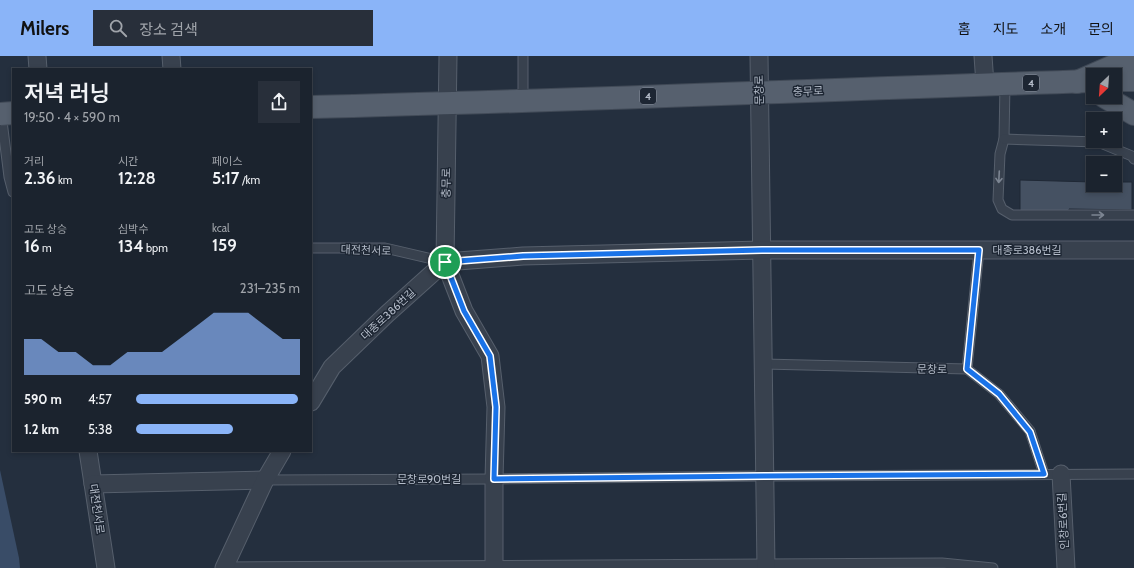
<!DOCTYPE html>
<html lang="ko">
<meta charset="utf-8">
<style>
:root{--surface:#1b232e;--page:#282f3a;--text:#f1f3f6;--muted:#a0a4aa;--line:#39404a;--accent:#8ab4f8}
body{margin:0;font-family:Cabin,"Noto Sans KR",sans-serif;background:var(--page);color:var(--text);height:100vh;display:flex;flex-direction:column;font-size:15px;white-space:nowrap}
*{box-sizing:border-box;margin:0}
p{font-size:13px;color:var(--muted)}
.icon{flex:none;width:22px;height:22px;fill:none;stroke:currentColor;stroke-width:2;stroke-linecap:round;stroke-linejoin:round}
.map{position:relative;flex:1;overflow:hidden}
.panel{position:absolute;left:12px;top:12px;width:300px;height:384px;display:flex;flex-direction:column;background:var(--surface);border-radius:0px;box-shadow:0 2px 6px #0003,0 0 0 1px var(--line)}
.panel>*{flex:none}
.needle{width:26px;rotate:205deg}
.controls{position:absolute;left:1086px;top:12px;display:grid;gap:8px}
.controls a{display:grid;place-items:center;width:36px;height:36px;border-radius:0px;background:var(--surface);box-shadow:0 2px 6px #0003,0 0 0 1px var(--line);font-size:20px}
.pin{position:absolute;display:grid;place-items:center;width:34px;height:34px;color:#fff;margin:-17px;border:2px solid #fff;border-radius:50%;box-shadow:0 1px 4px #0007}
.round{display:grid;place-items:center;flex:none;width:42px;height:42px;border-radius:0px;background:var(--page)}
.summary{display:flex;align-items:center;justify-content:space-between;height:68px;padding:0 12px}
h1{font-size:22px;font-weight:600;line-height:30px}
.metrics{display:grid;grid-template-columns:repeat(3,1fr);gap:6px;height:68px;padding:4px 12px}
.metrics div{display:grid;align-content:center}
.metrics b{font-size:17px;font-weight:600}
.metrics small{font-size:11px;font-weight:400}
.metrics p{font-size:11px}
.chart{height:112px;padding:8px 12px}
.chart p{display:flex;justify-content:space-between}
.chart svg{width:100%;height:72px;margin-top:4px;fill:var(--accent);opacity:.7}
ul{padding:0 12px;list-style:none;font-size:13px}
li{display:grid;grid-template-columns:64px 48px 1fr;align-items:center;height:30px}
li i{height:10px;border-radius:5px;background:var(--accent)}
header{display:flex;align-items:center;gap:24px;box-sizing:border-box;height:56px;padding:0 20px;background:var(--accent);color:#111}
header strong{font-size:19px}
nav{display:flex;gap:22px;margin-inline-start:auto;font-size:14px}
.search{width:280px;height:36px;background:var(--page);display:flex;align-items:center;gap:10px;box-sizing:border-box;padding:0 14px;border-radius:0px;color:var(--muted);font-size:15px}
.map>svg:first-child{display:block}
.water{fill:#394c67}
.building{fill:#455162;stroke:#1f2835}
.lines{fill:none;stroke-linecap:round;stroke-linejoin:round}
.lane-casing{stroke:#565f6c;stroke-width:11}
.street-casing{stroke:#565f6c;stroke-width:19}
.primary-casing{stroke:#414a57;stroke-width:24}
.lane{stroke:#38414e;stroke-width:9}
.street{stroke:#38414e;stroke-width:17}
.primary{stroke:#56606e;stroke-width:22}
.primary-bridge-casing{stroke:#414a57;stroke-width:24;stroke-linecap:butt}
.primary-bridge{stroke:#56606e;stroke-width:22}
.oneway{stroke:#7c8592}
.route-casing{stroke:#fff;stroke-width:8}
.route{stroke:#1a73e8;stroke-width:5}
.labels{text-anchor:middle;stroke-width:3;stroke-linejoin:round;paint-order:stroke}
.shield{fill:#1d2633;stroke:#878f9c;stroke-width:1}
.shield-label{font-size:10px;font-weight:bold;fill:#b4bcc9}
.street-label{font-size:11px;fill:#b4bcc9;stroke:#1d2633}
</style>
<header>
<strong>Milers</strong>
<div class="search"><svg class="icon" aria-label="search" viewBox="0 0 24 24"><circle cx="10" cy="10" r="6"/><path d="M15 15l6 6"/></svg>장소 검색</div>
<nav><a>홈</a><a>지도</a><a>소개</a><a>문의</a></nav>
</header>
<div class="map">
<svg width="1134" height="512" viewBox="0 0 1134 512">
<rect width="100%" height="100%" fill="#242f3e"/>
<path class="water" d="M0,414L19,502L20,512H0Z"/>
<path class="building" d="M1020,124L1093,126V129H1115V126H1132V154L1069,153V163L1020,162Z"/>
<g class="lines">
<g class="lane-casing">
<g id="lane">
<path d="M1005,28L1004,83L1000,98L998,144L1002,153L1012,159H1134"/>
<path d="M523,45V0"/>
<path d="M1,57L9,121L13,136"/>
<path d="M1004,83L1098,86L1132,100L1134,103"/>
<path d="M311,192H385L445,206"/>
<path d="M764,308L967,313L999,338L1030,375L1044,418"/>
<path d="M967,313L979,194"/>
<path d="M265,424L494,423L765,420L1134,418"/>
<path d="M225,511L942,507L993,512"/>
</g>
</g>
<g class="street-casing">
<g id="street">
<path d="M37,0L38,13"/>
<path d="M171,0L172,13"/>
<path d="M448,0L445,206L464,255L490,300L496,351L494,423V512"/>
<path d="M759,0L766,512"/>
<path d="M983,0L985,28"/>
<path d="M311,346L332,311L387,258L445,206L523,200L762,194H1134"/>
<path d="M88,395L106,512"/>
<path d="M1061,418L1066,512"/>
<path d="M93,428L265,424"/>
<path d="M224,512L265,424L282,395"/>
</g>
</g>
<g class="primary-casing">
<g id="primary">
<path d="M1115,24H1134"/>
<path d="M1077,26L1134,1"/>
<path d="M1105,41L1134,58"/>
<path d="M311,51C572,45 832,33 1093,25"/>
</g>
</g>
<use href="#lane" class="lane"/>
<use href="#street" class="street"/>
<use href="#primary" class="primary"/>
<g class="primary-bridge-casing">
<path id="primary-bridge" d="M0,58L13,57"/>
</g>
<use href="#primary-bridge" class="primary-bridge"/>
</g>
<defs><path id="oneway-shaft" d="M-6 0H5M1.5-3L5.5 0L1.5 3" fill="none" stroke-width="1.6" stroke-linecap="round" stroke-linejoin="round"/></defs>
<g class="oneway">
<use href="#oneway-shaft" transform="translate(999 121) rotate(93)"/>
<use href="#oneway-shaft" transform="translate(1098 159)"/>
</g>
<g class="lines">
<g class="route-casing">
<path id="route" d="M762,194H979L967,313L999,338L1030,376L1044,418L765,420L494,423L496,351L490,300L464,255L445,206L523,200Z"/>
</g>
<use href="#route" class="route"/>
</g>
<g class="labels">
<g class="shield">
<rect x="1023" y="19" width="16" height="16" rx="3"/>
<rect x="640" y="32" width="16" height="16" rx="3"/>
</g>
<g class="shield-label">
<text x="1031" y="31">4</text>
<text x="648" y="44">4</text>
</g>
<g class="street-label">
<text transform="translate(759 34) rotate(-91)" y="4">문창로</text>
<text transform="translate(808 35) rotate(-2)" y="4">충무로</text>
<text transform="translate(446 127) rotate(-89)" y="4">충무로</text>
<text transform="translate(366 194) rotate(2)" y="4">대전천서로</text>
<text x="1027" y="198">대종로386번길</text>
<text transform="translate(388 258) rotate(-43)" y="4">대종로386번길</text>
<text transform="translate(932 313) rotate(1)" y="4">문창로</text>
<text x="429" y="427">문창로90번길</text>
<text transform="translate(97 453) rotate(82)" y="4">대전천서로</text>
<text transform="translate(1063 465) rotate(-93)" y="4">인창로6번길</text>
</g>
</g>
</svg>
<div class="controls">
<a><svg class="needle" viewBox="-14 -14 28 28"><path d="M0-13l5 13h-10z" fill="#e53935"/><path d="M0 13l5-13h-10z" fill="#a0a4aa"/></svg></a>
<a>+</a>
<a>−</a>
</div>
<div class="pin" style="left:445px;top:206px;background:#1e9e55"><svg class="icon" aria-label="arrive" viewBox="0 0 24 24"><path d="M6 21V4h12l-3 4 3 4H6"/></svg></div>
<section class="panel">
<div class="summary"><div><h1>저녁 러닝</h1><p>19:50 · 4 × 590 m</p></div><a class="round"><svg class="icon" aria-label="share" viewBox="0 0 24 24"><path d="M12 15V3M7 8l5-5 5 5M5 13v7h14v-7"/></svg></a></div>
<div class="metrics">
<div><p>거리</p><b>2.36<small> km</small></b></div>
<div><p>시간</p><b>12:28</b></div>
<div><p>페이스</p><b>5:17<small> /km</small></b></div>
</div>
<div class="metrics">
<div><p>고도 상승</p><b>16<small> m</small></b></div>
<div><p>심박수</p><b>134<small> bpm</small></b></div>
<div><p>kcal</p><b>159</b></div>
</div>
<div class="chart"><p><span>고도 상승</span>231–235 m</p>
<svg viewBox="0 0 160 44" preserveAspectRatio="none"><path d="M0 44V22L10 22L20 30L30 30L40 38L50 38L60 30L70 30L80 30L90 22L100 14L110 6L120 6L130 6L140 14L150 22L160 22V44z"/></svg>
</div>
<ul>
<li><b>590 m</b>4:57<i style="width:99%"></i></li>
<li><b>1.2 km</b>5:38<i style="width:59%"></i></li>
</ul>
</section>
</div>
